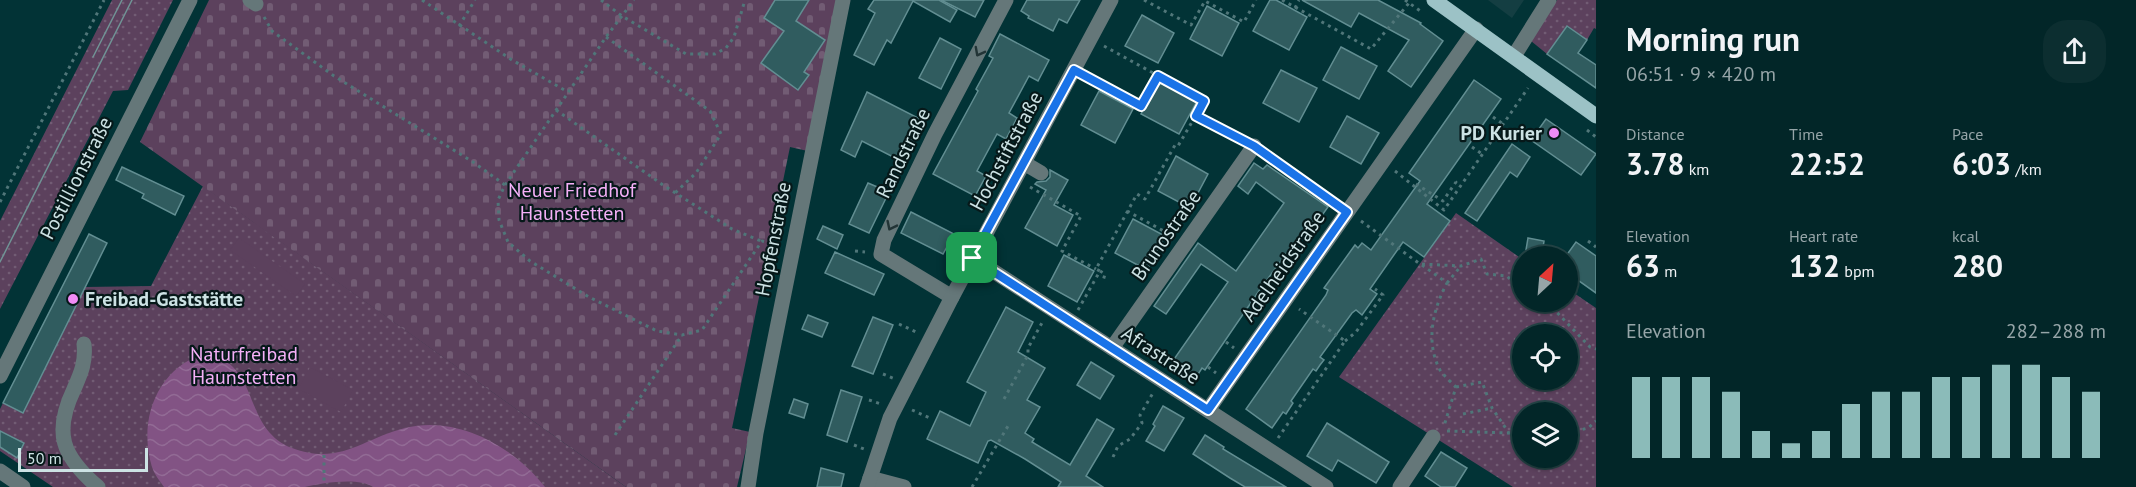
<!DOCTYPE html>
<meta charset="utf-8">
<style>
:root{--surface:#022628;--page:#0c2e30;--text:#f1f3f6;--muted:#96a5a8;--line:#234345;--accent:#8bbbb9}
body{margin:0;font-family:"PT Sans",sans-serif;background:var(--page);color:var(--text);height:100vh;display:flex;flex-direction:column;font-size:22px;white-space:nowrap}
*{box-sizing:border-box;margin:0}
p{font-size:20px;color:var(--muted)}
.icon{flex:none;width:33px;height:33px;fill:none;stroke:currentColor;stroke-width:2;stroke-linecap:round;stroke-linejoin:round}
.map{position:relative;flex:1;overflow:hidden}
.details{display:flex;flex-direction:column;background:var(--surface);width:540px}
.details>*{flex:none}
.needle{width:39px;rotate:26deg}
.buttons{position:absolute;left:1512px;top:246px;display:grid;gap:12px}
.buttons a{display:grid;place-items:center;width:66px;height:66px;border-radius:50%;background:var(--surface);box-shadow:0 2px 4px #0004,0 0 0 2px var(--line);font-size:30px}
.scale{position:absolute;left:18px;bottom:15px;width:130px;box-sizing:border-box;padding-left:6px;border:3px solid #cce2e4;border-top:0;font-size:16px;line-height:21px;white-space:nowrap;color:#cce2e4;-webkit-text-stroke:4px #061819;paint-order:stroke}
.pin{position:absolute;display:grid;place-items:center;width:51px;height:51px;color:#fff;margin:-26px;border-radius:12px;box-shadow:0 3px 9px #0006}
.round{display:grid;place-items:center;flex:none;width:63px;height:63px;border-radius:24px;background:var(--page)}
.summary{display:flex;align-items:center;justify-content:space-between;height:102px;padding:0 30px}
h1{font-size:33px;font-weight:800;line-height:45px}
.metrics{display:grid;grid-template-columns:repeat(3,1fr);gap:9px;height:102px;padding:6px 30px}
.metrics div{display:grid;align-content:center}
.metrics b{font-size:30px;font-weight:800}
.metrics small{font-size:16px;font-weight:400}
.metrics p{font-size:16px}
.chart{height:168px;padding:12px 30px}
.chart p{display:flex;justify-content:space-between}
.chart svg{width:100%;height:108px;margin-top:6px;stroke:var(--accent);stroke-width:6}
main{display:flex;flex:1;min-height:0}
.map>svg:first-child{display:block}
.built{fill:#143e42}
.grass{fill:url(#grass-dots);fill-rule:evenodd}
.cemetery{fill:url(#cemetery-stones)}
.garden{fill:#5c415d}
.water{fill:url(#water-waves)}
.building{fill:#305c5f;stroke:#628e92;stroke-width:1.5}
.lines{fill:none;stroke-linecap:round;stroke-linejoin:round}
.path{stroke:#507679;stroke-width:3;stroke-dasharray:3 4.5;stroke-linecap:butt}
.minor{stroke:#657779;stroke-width:15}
.major{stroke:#9cc2c6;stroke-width:15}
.tram{stroke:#709395;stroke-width:1.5}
.oneway{stroke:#223436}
.route-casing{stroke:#fff;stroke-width:12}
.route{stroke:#1a73e8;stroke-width:8}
.poi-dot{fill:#f08bf5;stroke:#061819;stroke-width:2}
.labels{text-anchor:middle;stroke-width:4.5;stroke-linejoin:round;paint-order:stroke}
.poi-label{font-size:20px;font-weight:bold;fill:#cce2e4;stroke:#061819;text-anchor:end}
.street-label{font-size:20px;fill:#cce2e4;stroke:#061819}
.park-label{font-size:20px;fill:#f5b0f8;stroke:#061819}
</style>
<main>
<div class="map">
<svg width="1596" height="487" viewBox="0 0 1596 487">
<defs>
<pattern id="grass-dots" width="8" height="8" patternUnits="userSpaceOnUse" patternTransform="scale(1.5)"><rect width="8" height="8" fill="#5c415d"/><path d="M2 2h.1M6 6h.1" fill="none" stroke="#725c74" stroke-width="1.8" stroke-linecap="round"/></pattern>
<pattern id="cemetery-stones" width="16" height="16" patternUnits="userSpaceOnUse" patternTransform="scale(1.5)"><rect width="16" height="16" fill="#5c415d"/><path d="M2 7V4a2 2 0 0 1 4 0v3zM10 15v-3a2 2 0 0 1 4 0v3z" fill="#725c74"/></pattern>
<pattern id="water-waves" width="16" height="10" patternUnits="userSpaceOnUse" patternTransform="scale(1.5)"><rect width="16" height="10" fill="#825384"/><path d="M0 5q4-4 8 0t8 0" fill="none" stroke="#926b95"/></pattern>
</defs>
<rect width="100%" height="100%" fill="#023336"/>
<path class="built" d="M1488,0H1524L1512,18Z"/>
<g class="grass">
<path d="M112,0H173L128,90L113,91L0,309V221Z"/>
<path d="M1557,0H1596V29L1594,28L1587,40L1567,26L1547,54L1531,41Z"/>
<path d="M203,186L626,487H53L0,451V409L2,405L67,278L86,287L151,286Z"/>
<path d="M1456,213L1522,259V302H1568V289L1596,308V487H1513L1339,377ZM1522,334H1568V380H1522ZM1522,412H1568V458H1522Z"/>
</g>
<path class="cemetery" d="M209,0H843L812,152L790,147L732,428L750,432L737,487H626L140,142Z"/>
<g class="garden">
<path d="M239,238L305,284L296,296L230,250Z"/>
<path d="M310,367L353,390L341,412L299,389Z"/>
</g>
<path class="water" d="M203,354C262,360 240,428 292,448C339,466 362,439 405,428C457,415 513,446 545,487H373C359,477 322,483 305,487H164C160,481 154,474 152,467C138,421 156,370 203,354Z"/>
<g class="building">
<path d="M775,0H809L796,21L825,40L804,72L809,75L798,90L761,63L784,31L764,18Z"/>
<path d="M874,0H939L957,10L950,22L913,1L891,43L887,40L874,65L854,55L875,13L868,9Z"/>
<path d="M941,0H984L975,17Z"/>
<path d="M1027,0H1080L1067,23L1059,19L1053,31L1028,18L1029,16L1021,11Z"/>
<path d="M1270,0H1276L1307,17L1289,50L1253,31Z"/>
<path d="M1302,0H1378L1421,23L1420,24L1443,41L1411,87L1388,71L1409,40L1359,13L1351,27Z"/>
<path d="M1207,6L1239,23L1222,56L1190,39Z"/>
<path d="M1142,15L1174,33L1158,63L1125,46Z"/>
<path d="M1567,26L1587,40L1578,53L1596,65V88L1547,54Z"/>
<path d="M1000,34L1049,60L1038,81L1029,76L1009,113L1017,118L1006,139L997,134L977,171L986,176L975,196L933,174L978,91L976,89L993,58L989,56Z"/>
<path d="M940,38L961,49L941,89L919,78Z"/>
<path d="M1341,47L1377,66L1359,99L1323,80Z"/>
<path d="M1281,70L1317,88L1299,122L1263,103Z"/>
<path d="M1474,80L1501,99L1427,204L1450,221L1424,257L1403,242L1370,289L1377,294L1362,315L1356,310L1352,313L1320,357L1324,360L1320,365L1316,371L1313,369L1291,401L1293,403L1286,414L1283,412L1272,428L1246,409L1326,295L1328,290L1324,288L1355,245L1358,248L1362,243L1371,250L1420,181L1409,173Z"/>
<path d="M1159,81L1197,101L1179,134L1141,114Z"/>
<path d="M1099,91L1133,109L1115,143L1081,125Z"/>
<path d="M867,92L924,121L903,162L862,141L855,157L841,150Z"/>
<path d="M1347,116L1379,133L1361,164L1330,147Z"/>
<path d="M1546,119L1596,154L1581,175L1531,140Z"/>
<path d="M1512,144L1530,157L1517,177L1510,172L1477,221L1465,213Z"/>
<path d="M1176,156L1208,174L1190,208L1158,191Z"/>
<path d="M1254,163L1263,169L1267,165L1328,207L1315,225L1310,221L1261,288L1205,370L1202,368L1195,379L1172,362L1228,282L1201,264L1166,314L1154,306L1198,243L1236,271L1284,203L1256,182L1248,194L1238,186Z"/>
<path d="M122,167L184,196L175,215L142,198L144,194L116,180Z"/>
<path d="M1050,170L1068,180L1054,205L1073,215L1057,246L1025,228L1046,190L1035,184L1037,182L1046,181L1050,177Z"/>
<path d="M868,183L889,192L869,233L849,224Z"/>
<path d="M911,212L954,234L943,254L901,233Z"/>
<path d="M1133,219L1165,236L1147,270L1115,253Z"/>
<path d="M823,226L843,235L837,249L817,239Z"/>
<path d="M89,234L107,243L23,413L3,403Z"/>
<path d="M1528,238L1544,241L1542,254L1526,250Z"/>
<path d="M1576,242L1596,256V293L1568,273V256H1566Z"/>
<path d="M835,252L884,274L874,295L825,273Z"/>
<path d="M1064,255L1094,271L1077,302L1048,286Z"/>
<path d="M1006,307L1033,322L1018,352L1045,368L1027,400L1040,407L1025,433L1034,439L1032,442L1070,465L1097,419L1114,429L1086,476L1103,487H1058L1061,482L1025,459L991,440L988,441L978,463L927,439L940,411L970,426L986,392L967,382Z"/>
<path d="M808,315L828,323L822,337L802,329Z"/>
<path d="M873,317L893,325L873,374L852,366Z"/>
<path d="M1091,362L1114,376L1100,399L1077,385Z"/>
<path d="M841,390L862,397L847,442L827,435Z"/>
<path d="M794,399L808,404L804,418L789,413Z"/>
<path d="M1163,406L1184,418L1164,451L1146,441L1155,426L1153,424Z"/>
<path d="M1327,423L1389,462L1376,483L1338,460L1332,471L1307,456Z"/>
<path d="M0,431L24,443L17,458L0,447Z"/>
<path d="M1205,435L1224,447L1223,449L1286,487H1245L1230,478L1193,454Z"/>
<path d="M1441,452L1467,468L1455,487H1441L1425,476Z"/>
<path d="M821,468L844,474L841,487H817Z"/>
</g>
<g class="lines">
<g class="path">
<path d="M422,0L512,60L568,92"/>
<path d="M601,0L622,16L686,54H715L726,48L734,37L745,0"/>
<path d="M1144,0L1191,25L1205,1L1244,22L1256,0"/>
<path d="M1282,0L1371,49L1409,3"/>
<path d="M1405,0L1423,13"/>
<path d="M1295,8L1299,0"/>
<path d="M264,17L272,31L334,76L473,162L505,185L498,200L499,220L508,242L530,261L589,297L657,331L682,335L702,330L762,241L780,245"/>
<path d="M459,26L475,0"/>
<path d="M606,37L710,111L721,134L696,173L675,193"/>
<path d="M1104,46L1204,101L1196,115L1239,138"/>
<path d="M1086,77L1141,106L1158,76"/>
<path d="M556,110L663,185L732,229L761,241"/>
<path d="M1493,117L1503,124"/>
<path d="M1587,130L1596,137"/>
<path d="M1472,147L1482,154"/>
<path d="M1265,154L1336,204"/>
<path d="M1395,171L1444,210L1528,88"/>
<path d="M1416,184L1443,201L1456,182L1454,180"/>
<path d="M505,185L606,37L634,0"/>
<path d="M1030,187L1081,216L1062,251L1096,269"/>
<path d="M0,202L104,0"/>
<path d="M1127,211L1171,235"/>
<path d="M1361,221L1420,264L1461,266L1481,259L1487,274L1507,276L1522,291"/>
<path d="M1304,229L1313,235"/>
<path d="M1300,236L1308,242"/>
<path d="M1588,241L1596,247"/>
<path d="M855,251L865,252"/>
<path d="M1283,259L1292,265"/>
<path d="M1278,263L1277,264L1286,271"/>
<path d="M1422,265L1447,283C1433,309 1425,342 1440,370C1444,376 1451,382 1456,387L1444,426"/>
<path d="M1100,271L1105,274L1103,281"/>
<path d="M1447,283L1461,266"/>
<path d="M1261,288L1272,295"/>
<path d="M1547,302L1590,347L1596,349"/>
<path d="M1078,310L1100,271L1096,269L1137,194L1145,199L1175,145L1178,146L1196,115"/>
<path d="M1245,314L1253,319"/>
<path d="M899,324L916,332"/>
<path d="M1345,341L1356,332L1383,295L1375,289"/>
<path d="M1226,342L1234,348"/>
<path d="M1208,367L1216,373"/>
<path d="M883,374L895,379"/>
<path d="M1456,387L1482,382L1492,408L1509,433H1522"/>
<path d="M1004,399L1028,355V348L1043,321"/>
<path d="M869,400L881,404"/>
<path d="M912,410L932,419"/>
<path d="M1463,414L1492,408"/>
<path d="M1447,431L1509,433"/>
<path d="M1568,433L1588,428L1596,421"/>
<path d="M615,435L682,335"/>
<path d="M1278,438L1345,341L1299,309"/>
<path d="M854,445L864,449"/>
<path d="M324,455V483"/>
<path d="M1113,457L1118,446L1130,439L1142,423L1140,415L1153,393"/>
<path d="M972,487L1008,426"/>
</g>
<g class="minor">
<path d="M250,0L256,4"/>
<path d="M1514,56L1549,0"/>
<path d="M1024,163L1041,173"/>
<path d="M973,258L1326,487"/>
<path d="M952,297L881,254L884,240L935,134L1006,0"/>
<path d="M84,344C86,362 81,373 74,389C53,433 62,456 98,487"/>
<path d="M1112,348L1254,146"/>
<path d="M0,376L190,0"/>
<path d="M1208,410L1476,29"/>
<path d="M0,471L23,487"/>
<path d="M870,478L904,487"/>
<path d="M748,487L756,433L843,0"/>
<path d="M867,487L890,418L952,297L1111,0"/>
<path d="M1400,487L1433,437"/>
</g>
<path class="major" d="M1434,0L1596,116"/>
<g class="tram">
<path d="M93,57L122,0"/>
<path d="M0,262L132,0"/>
</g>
</g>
<defs><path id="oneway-chevron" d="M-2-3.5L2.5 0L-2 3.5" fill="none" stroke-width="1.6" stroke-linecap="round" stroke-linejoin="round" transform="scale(1.5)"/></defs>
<g class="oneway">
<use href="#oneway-chevron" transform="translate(979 52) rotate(118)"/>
<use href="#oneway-chevron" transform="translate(891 226) rotate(116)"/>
</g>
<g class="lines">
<g class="route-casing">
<path id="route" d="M1074,70L1141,106L1158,76L1204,101L1196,116L1254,146L1347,212L1208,410L972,258Z"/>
</g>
<use href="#route" class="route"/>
</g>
<g class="poi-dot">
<circle cx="1554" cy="133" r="6"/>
<circle cx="73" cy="299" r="6"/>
</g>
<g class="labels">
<g class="poi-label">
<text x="1542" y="140">PD Kurier</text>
<text x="85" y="306" text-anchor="start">Freibad-Gaststätte</text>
</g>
<g class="street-label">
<text transform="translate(1006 151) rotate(-62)" y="7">Hochstiftstraße</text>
<text transform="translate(903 153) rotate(-64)" y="7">Randstraße</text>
<text transform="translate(76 178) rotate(-63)" y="7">Postillionstraße</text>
<text transform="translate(1166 235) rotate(-55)" y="7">Brunostraße</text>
<text transform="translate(773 239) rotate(-79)" y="7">Hopfenstraße</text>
<text transform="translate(1283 266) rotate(-55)" y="7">Adelheidstraße</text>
<text transform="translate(1161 355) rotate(33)" y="7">Afrastraße</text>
</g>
<g class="park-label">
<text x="572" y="197">Neuer Friedhof<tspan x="572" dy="23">Haunstetten</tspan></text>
<text x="244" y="361">Naturfreibad<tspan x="244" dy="23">Haunstetten</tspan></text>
</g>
</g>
</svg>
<div class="buttons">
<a><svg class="needle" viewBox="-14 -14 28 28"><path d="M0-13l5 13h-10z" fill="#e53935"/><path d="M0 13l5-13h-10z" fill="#96a5a8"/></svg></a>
<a><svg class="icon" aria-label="locate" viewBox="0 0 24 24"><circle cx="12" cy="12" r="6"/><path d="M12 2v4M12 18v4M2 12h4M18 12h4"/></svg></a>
<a><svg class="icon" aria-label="layers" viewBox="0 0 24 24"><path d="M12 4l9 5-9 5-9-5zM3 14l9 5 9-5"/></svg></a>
</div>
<div class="scale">50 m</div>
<div class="pin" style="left:972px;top:258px;background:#1e9e55"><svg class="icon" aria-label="arrive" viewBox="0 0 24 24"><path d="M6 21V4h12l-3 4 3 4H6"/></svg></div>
</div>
<section class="details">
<div class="summary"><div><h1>Morning run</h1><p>06:51 · 9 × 420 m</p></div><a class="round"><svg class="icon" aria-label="share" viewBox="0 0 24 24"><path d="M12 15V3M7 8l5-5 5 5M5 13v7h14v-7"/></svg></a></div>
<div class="metrics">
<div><p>Distance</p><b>3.78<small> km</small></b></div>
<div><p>Time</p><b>22:52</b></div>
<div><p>Pace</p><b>6:03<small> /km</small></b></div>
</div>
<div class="metrics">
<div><p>Elevation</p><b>63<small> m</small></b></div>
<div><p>Heart rate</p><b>132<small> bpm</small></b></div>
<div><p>kcal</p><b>280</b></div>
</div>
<div class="chart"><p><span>Elevation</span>282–288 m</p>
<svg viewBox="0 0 160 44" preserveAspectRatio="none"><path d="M5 44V11M15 44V11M25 44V11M35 44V17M45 44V33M55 44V38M65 44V33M75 44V22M85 44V17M95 44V17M105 44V11M115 44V11M125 44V6M135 44V6M145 44V11M155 44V17"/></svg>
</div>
</section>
</main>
